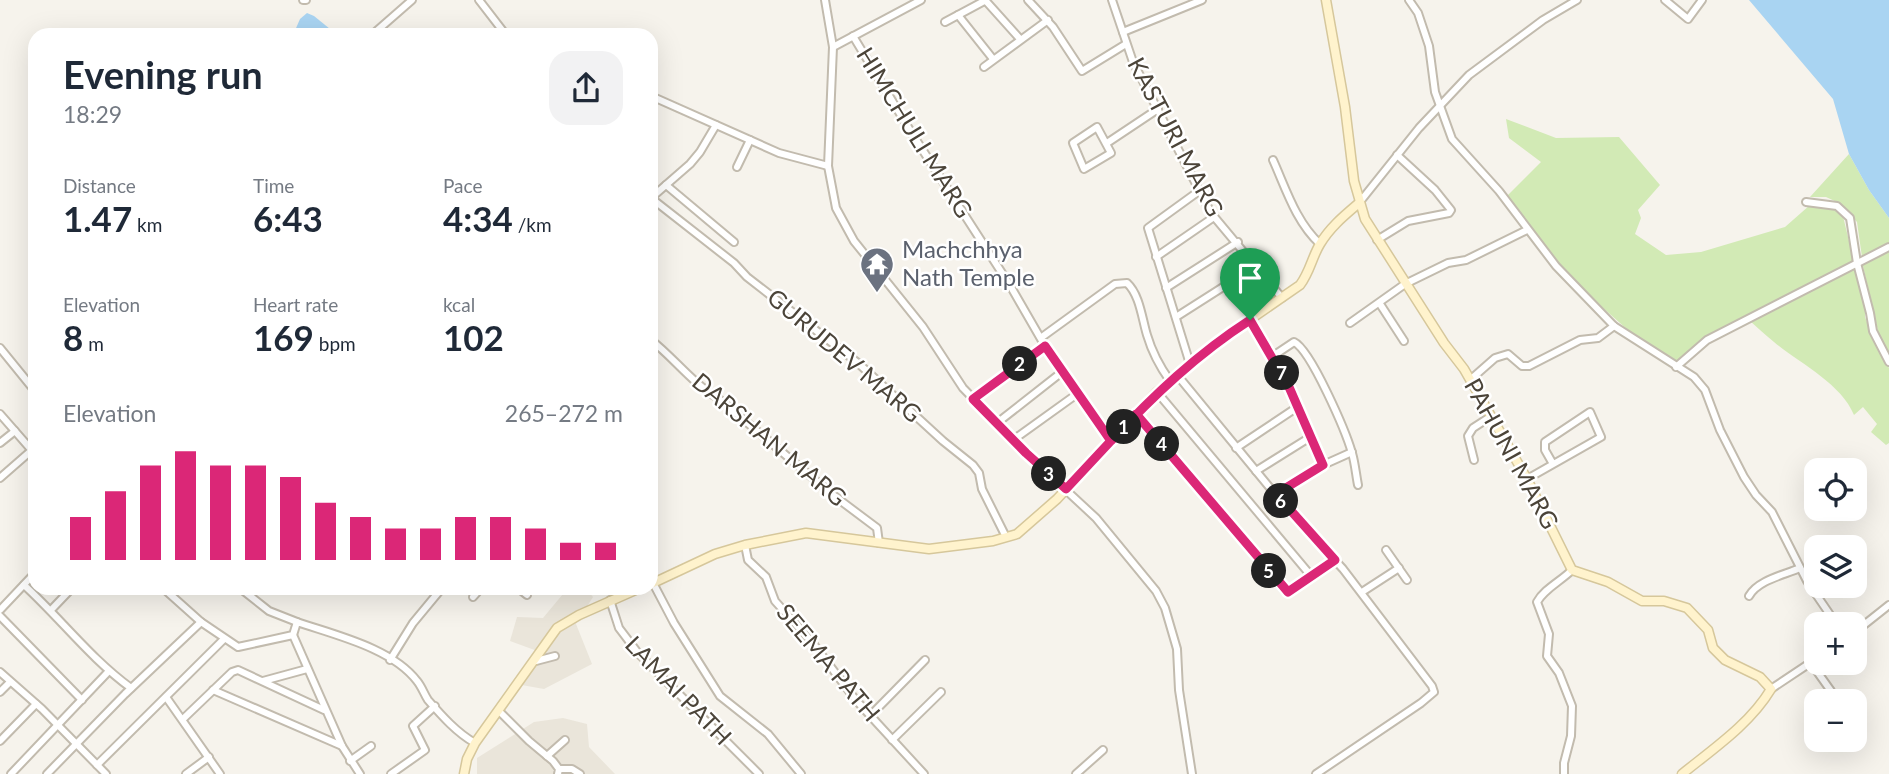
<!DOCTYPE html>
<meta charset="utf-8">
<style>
:root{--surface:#fff;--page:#f2f2f3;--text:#1f2937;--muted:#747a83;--accent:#db2777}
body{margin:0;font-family:Lato,sans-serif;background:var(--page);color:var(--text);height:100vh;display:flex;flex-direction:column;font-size:26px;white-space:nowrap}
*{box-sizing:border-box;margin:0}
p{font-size:23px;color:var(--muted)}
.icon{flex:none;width:38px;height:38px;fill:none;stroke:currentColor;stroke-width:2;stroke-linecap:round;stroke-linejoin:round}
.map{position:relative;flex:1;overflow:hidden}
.details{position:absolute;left:28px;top:28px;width:630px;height:567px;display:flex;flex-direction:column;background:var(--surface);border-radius:21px;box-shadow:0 7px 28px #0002}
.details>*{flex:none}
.buttons{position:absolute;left:1804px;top:458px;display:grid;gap:14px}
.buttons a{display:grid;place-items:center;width:63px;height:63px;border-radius:14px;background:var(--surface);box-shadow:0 7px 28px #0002;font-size:35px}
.pin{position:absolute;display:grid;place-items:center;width:60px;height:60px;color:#fff;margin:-72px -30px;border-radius:50% 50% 50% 0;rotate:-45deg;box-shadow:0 0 7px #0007}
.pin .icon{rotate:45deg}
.km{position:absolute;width:35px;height:35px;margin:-18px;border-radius:50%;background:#222;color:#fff;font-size:19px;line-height:35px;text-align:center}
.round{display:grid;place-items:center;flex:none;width:74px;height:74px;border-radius:21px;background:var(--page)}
.summary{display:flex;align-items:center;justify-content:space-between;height:119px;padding:0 35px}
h1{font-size:38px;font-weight:700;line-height:52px}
.figures{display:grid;grid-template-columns:repeat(3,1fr);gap:10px;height:119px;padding:7px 35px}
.figures div{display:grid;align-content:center}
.figures b{font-size:35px;font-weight:700}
.figures small{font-size:19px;font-weight:400}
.figures p{font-size:19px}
.chart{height:196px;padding:14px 35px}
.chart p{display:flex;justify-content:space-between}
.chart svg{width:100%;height:126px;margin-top:7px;stroke:var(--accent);stroke-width:6}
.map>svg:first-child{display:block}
.residential{fill:#eae5da}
.green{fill:#d2eab5}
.water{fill:#a9d4f2}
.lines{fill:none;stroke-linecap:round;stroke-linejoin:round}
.street-casing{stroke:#c2bbae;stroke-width:10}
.secondary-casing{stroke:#d6c79b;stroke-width:11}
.street{stroke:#fff;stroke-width:6}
.secondary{stroke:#fff3cd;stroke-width:8}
.route-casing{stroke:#fff;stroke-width:14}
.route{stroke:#db2777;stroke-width:9}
.labels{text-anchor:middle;stroke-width:5;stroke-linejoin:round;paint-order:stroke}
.street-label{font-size:24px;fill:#4b4439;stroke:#fff}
.worship-label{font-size:24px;fill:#5b616d;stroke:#fff;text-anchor:start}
</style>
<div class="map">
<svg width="1889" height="774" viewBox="0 0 1889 774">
<rect width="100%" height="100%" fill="#f6f3ec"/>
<g class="residential">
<path d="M568,588H585L593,597L576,624L592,664L544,689L516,684L540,652L510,641L517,617L543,618Z"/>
<path d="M563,718L587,724L589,747L615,774H477V758L534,722Z"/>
</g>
<g class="green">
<path d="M1506,119L1556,138L1619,137L1660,185L1638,210L1641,218L1635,234L1666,255L1701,252L1785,227L1810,205L1833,207L1842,212L1854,262L1709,334L1675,364L1629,331L1567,276L1507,196L1541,162L1509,138Z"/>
<path d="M1849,154L1869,190L1889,218V246L1862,257L1857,222L1839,203L1826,197H1810Z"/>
<path d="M1889,249V353L1881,344L1862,262Z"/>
<path d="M1855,267L1865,308V317L1878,350L1889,368V443L1886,445L1871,432L1877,424L1863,407L1854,415C1841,383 1799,363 1774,342C1765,335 1757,327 1749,320Z"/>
</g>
<g class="water">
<path d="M1749,0H1889V218L1869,190L1849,154L1833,99Z"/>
<path d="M307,13L314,16L330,29L328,35H293L300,19Z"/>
</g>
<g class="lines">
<g class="street-casing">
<g id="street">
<path d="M303,0H306"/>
<path d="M479,0L506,35"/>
<path d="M825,0L833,47L828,166L836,208L854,241L923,327L963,388L1026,453L1096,518L1156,591L1165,608L1177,649L1179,690L1192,774"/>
<path d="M985,0L1020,39"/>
<path d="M1028,0L1053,27L1082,71L1126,44"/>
<path d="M1112,0L1133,62L1211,213L1282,298"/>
<path d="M1409,0L1418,13L1429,46L1435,92L1452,139L1499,191L1556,266L1614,326L1694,377L1705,390L1720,430L1744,477L1756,495L1772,512L1807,581L1837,625"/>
<path d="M1665,0L1688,19L1702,0"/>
<path d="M958,15L993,59"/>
<path d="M945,22L986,0"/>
<path d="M1123,32L1202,0"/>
<path d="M372,35L412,0"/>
<path d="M853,36L911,132L1011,287L1045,346L1111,441"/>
<path d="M833,47L921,0"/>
<path d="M984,67L1048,20"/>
<path d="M651,96L779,153L828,166"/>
<path d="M1097,127L1111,153L1084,169L1073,143Z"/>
<path d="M1107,143L1158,109"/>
<path d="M1273,160C1286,189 1296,222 1320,244"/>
<path d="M737,167L750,140"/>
<path d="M666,185L734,242"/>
<path d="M651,198L734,263L747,277L858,363L943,441L973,465L979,473L982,489L1006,537"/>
<path d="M651,198L690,164L700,152L716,125"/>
<path d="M1806,202L1837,206L1850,218L1857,263L1870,313L1873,331L1889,362"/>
<path d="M1359,203L1419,128L1469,75L1543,20L1577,0"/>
<path d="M1377,240L1408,221L1449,213L1451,210L1435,190L1397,155"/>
<path d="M1156,257L1214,217"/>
<path d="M1166,288L1238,242"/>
<path d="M1380,304L1404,341"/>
<path d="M1176,317L1256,266"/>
<path d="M1249,320L1289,387L1323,465L1276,493"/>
<path d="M1350,323L1405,284L1448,263L1466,260L1527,230"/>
<path d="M1042,337L1115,284L1127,283C1140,295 1142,319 1147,335C1152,352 1160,367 1170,381"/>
<path d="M651,340C674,358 693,384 718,398L833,495L877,528L879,543"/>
<path d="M0,348L35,391"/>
<path d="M1273,356L1294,342C1311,350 1346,432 1352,453C1355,463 1356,475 1358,485"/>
<path d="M1190,364L1148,228L1199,191"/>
<path d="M1676,367L1707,340L1889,247"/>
<path d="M1178,376L1284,505L1343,569L1432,686L1434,692L1421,703L1316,774"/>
<path d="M1470,380L1495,358L1508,354L1522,366H1529L1580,340L1598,338L1614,326"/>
<path d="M1157,392L1312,577"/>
<path d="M973,399L1045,346"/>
<path d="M0,414L35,454"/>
<path d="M1136,414L1284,590L1288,592L1293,590L1335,560"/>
<path d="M997,423L1062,372"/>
<path d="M1013,440L1077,394"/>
<path d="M0,443L15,431"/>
<path d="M1236,448L1299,406"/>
<path d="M1474,460L1468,436L1473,428L1490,417"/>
<path d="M1323,465L1352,452"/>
<path d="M1256,471L1312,436"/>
<path d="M0,478L32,450"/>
<path d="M1527,479L1601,437L1590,412L1545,442V450L1553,464"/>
<path d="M745,545L748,560L766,577L775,601L812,642L855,699L924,774"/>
<path d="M1386,550L1407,580"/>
<path d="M653,583L674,623L720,696L768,734L801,774"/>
<path d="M24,585C61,619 91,659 131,688"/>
<path d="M163,588L201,622L238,647L293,635L297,622C335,635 392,648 417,681C422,687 424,694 428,700C442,716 457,733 475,743"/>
<path d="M240,588L269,611L297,622"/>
<path d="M518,588L527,595"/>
<path d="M1362,592L1399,568"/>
<path d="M1749,596C1758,580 1784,575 1800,568"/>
<path d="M473,597L481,588"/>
<path d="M610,600L619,628L638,653L759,774"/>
<path d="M0,610L35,573"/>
<path d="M51,610L72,588"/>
<path d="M0,616L82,700"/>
<path d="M1855,632L1889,605"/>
<path d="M293,635L342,746L360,774"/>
<path d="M390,660L413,623L442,588"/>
<path d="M536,661L555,656"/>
<path d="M1811,663L1831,691"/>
<path d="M0,672L42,709L106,774"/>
<path d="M263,681L307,669"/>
<path d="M1771,689L1816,659"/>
<path d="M213,690L342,746"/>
<path d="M0,692L10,682"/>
<path d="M166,697L220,774"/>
<path d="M500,712L529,741L553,761L559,769L558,774"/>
<path d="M870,716L925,660"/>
<path d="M183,719L232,672L238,670L324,710"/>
<path d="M892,740L941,692"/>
<path d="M0,741L36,704"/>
<path d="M547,756L565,740"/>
<path d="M350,761L371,746"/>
<path d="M97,765L224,639"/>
<path d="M559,769H572L580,774"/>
<path d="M11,774L108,672"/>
<path d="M47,774L125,694L201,622"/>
<path d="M186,774L209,757"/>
<path d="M391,774L425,750L413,726L435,706"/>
<path d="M1076,774L1103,750"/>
<path d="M1564,774V763L1571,736L1572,706L1559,673L1547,656L1549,634L1537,602C1544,589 1561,581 1572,570"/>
</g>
</g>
<g class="secondary-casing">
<g id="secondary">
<path d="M1326,0L1345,107L1354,181L1365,219L1444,343L1464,369L1527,479L1572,570L1608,582L1642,601H1664L1687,608L1708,630L1713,648L1725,660L1760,677L1771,689C1750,724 1713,749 1682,774"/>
<path d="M651,584L715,554L745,545L806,533L929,549L993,541L1017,534L1057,499L1157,392L1232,332L1300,285C1310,272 1312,257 1320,244C1330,227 1345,215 1359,203"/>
<path d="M464,774L467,759L475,743L557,628L579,615L640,588"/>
</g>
</g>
<use href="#street" class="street"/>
<use href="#secondary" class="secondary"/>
</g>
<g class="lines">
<g class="route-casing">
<path id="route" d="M1250,320C1197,354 1153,396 1111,441L1045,346L973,399L1026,453L1066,489L1136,414L1288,592L1335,560L1276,494L1323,465L1289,387L1250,320"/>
</g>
<use href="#route" class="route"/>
</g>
<defs>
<g id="temple-pin" transform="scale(1.75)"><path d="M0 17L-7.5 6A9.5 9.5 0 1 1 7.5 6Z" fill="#6b7280" stroke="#fff"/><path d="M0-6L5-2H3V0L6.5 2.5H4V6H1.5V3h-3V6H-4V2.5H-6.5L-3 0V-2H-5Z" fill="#fff"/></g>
</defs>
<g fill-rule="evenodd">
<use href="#temple-pin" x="877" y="264"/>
</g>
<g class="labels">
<g class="street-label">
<text transform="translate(914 133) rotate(58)" y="8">HIMCHULI MARG</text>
<text transform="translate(1175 137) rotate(62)" y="8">KASTURI MARG</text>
<text transform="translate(844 356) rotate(40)" y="8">GURUDEV MARG</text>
<text transform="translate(769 440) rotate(40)" y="8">DARSHAN MARG</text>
<text transform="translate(1511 454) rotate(61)" y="8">PAHUNI MARG</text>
<text transform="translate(828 663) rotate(50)" y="8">SEEMA PATH</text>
<text transform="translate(678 691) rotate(46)" y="8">LAMAI PATH</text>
</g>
<g class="worship-label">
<text x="902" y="258">Machchhya<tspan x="902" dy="28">Nath Temple</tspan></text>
</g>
</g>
</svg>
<div class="buttons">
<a><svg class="icon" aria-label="locate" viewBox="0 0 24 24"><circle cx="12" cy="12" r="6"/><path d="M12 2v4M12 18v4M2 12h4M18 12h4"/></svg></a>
<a><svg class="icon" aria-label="layers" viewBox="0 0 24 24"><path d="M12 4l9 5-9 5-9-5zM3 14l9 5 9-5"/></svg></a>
<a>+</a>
<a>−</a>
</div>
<div class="pin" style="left:1250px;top:320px;background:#1e9e55"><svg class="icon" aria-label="arrive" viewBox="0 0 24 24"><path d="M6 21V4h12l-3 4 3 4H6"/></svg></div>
<b class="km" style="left:1124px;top:427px">1</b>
<b class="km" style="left:1020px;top:364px">2</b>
<b class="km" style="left:1049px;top:474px">3</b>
<b class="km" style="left:1162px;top:444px">4</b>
<b class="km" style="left:1269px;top:571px">5</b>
<b class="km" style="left:1281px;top:501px">6</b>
<b class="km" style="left:1282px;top:373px">7</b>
<section class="details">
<div class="summary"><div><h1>Evening run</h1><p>18:29</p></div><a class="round"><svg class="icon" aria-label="share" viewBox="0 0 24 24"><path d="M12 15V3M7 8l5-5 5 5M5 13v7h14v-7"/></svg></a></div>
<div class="figures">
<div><p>Distance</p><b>1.47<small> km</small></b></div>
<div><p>Time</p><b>6:43</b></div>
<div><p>Pace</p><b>4:34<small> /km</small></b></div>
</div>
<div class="figures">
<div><p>Elevation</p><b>8<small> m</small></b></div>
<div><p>Heart rate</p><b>169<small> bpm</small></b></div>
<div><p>kcal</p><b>102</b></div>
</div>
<div class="chart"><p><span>Elevation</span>265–272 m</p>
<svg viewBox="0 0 160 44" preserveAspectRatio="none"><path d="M5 44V29M15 44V20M25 44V11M35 44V6M45 44V11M55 44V11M65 44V15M75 44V24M85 44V29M95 44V33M105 44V33M115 44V29M125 44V29M135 44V33M145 44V38M155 44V38"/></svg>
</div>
</section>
</div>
